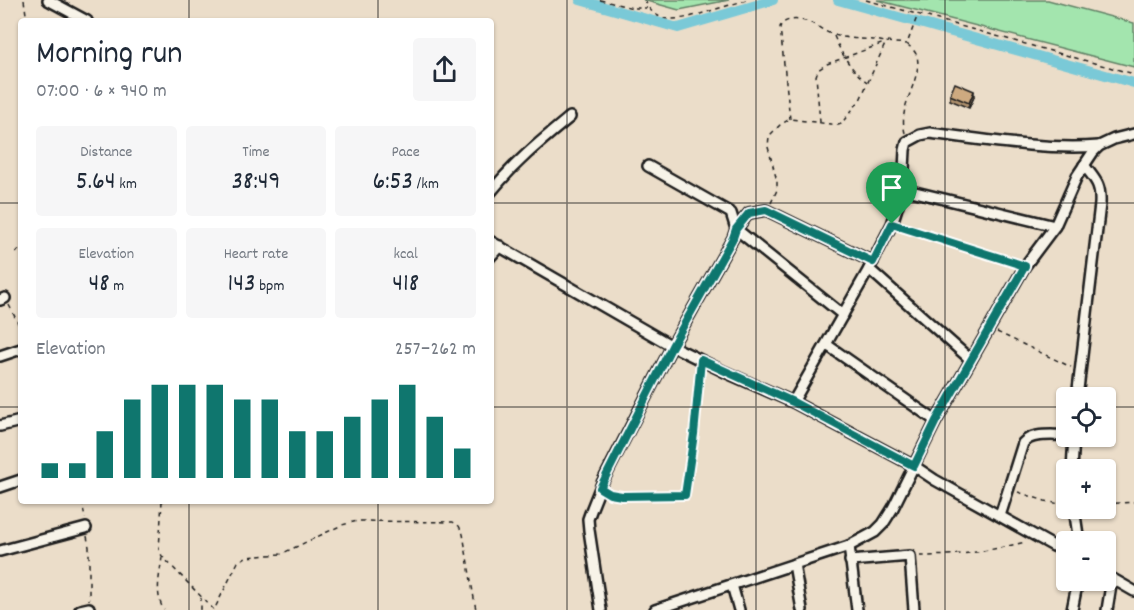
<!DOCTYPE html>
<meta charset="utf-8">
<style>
:root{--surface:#fff;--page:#f6f6f7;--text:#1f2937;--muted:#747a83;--accent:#0f766e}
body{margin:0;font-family:Dekko,sans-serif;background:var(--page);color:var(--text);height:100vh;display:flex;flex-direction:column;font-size:22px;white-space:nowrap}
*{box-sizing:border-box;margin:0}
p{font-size:20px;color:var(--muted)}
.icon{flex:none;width:33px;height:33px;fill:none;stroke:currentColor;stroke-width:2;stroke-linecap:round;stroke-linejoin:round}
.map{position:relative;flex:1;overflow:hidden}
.side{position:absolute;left:18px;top:18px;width:476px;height:486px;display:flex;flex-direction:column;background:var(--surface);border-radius:6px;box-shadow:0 2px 4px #0004}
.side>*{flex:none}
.buttons{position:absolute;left:1056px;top:387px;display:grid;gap:12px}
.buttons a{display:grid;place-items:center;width:60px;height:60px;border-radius:6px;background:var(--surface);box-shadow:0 2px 4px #0004;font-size:30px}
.pin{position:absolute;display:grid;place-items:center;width:51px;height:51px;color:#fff;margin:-62px -26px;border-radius:50% 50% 50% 0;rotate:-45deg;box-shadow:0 0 6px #0007}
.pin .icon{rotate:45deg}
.round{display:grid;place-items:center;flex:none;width:63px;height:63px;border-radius:6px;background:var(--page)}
.overview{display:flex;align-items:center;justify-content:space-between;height:102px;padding:0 18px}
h1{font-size:33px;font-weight:600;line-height:45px}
.metrics{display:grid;grid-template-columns:repeat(3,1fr);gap:9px;height:102px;padding:6px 18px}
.metrics div{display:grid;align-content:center;border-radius:6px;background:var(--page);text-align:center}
.metrics b{font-size:26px;font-weight:600}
.metrics small{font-size:16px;font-weight:400}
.metrics p{font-size:16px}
.chart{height:168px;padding:12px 18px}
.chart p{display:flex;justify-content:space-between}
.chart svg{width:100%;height:108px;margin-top:6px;stroke:var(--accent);stroke-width:6}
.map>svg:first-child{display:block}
.green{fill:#a3e5ae;stroke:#608065;stroke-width:1.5}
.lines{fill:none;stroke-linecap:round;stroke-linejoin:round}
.canal{stroke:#7ac9d7;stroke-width:10}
.street-casing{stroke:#1c1c1c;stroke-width:14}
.path{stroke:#1c1c1c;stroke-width:1.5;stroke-dasharray:4.5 4.5;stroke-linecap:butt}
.street{stroke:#f7f3e8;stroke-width:9}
.wall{fill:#b1926e;stroke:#1c1c1c;stroke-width:1.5}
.shaded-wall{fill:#90775a;stroke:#1c1c1c;stroke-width:1.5}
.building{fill:#ceaa80;stroke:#1c1c1c;stroke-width:1.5}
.route-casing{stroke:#fff;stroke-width:12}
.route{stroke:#0f766e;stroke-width:8}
.grid{fill:none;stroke:#1c1c1c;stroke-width:1.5;stroke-opacity:0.55}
</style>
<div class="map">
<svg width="1134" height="610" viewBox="0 0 1134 610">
<rect width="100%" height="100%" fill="#ebddc9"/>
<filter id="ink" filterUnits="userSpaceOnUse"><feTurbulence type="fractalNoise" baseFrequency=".0167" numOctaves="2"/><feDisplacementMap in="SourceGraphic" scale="12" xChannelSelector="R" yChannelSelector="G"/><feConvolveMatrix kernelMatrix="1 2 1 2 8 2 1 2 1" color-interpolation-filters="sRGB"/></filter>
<g filter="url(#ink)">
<g class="green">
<path d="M643,0H729L679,10Z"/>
<path d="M877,0H1048L1134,23V67Z"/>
</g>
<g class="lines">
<g class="canal">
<path d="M580,0L678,28L773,0"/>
<path d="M838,0L1134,83"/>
</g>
<g class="street-casing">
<g id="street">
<path d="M48,0L87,21"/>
<path d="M903,189L1055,226"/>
<path d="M490,193C514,163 541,141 570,117"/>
<path d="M490,241L672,346L725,372L793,402L914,466L935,480L1066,553"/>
<path d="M490,257L500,246"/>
<path d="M869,269L971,360"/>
<path d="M0,300L5,298"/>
<path d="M843,315L736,229L749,213L766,210L873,262"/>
<path d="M827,345L936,421"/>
<path d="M0,356L21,349"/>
<path d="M1077,398L1100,204C1101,184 1096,181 1084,165"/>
<path d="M793,402L869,269L892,224L903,189L905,150L907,142L920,135L930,133C986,140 1043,150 1099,146"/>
<path d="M0,426L21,421"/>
<path d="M1072,470L1074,436"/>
<path d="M0,487L21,480"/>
<path d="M1074,508L1079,542"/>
<path d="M1000,516L1023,443C1033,432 1053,436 1066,435"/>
<path d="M849,546L857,610"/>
<path d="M0,551L86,528"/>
<path d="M850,561L910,556L914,610"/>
<path d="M794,564L802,610"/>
<path d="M1106,575L1134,591"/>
<path d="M732,585L739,610"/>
<path d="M80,610L89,608"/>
<path d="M601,610L589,530L588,519L592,508L602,483L672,346L733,238L736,229L731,213L648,166"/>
<path d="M655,610L849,546L875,532L883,524L893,508L936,421L1025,266L1055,226L1077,176L1093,152L1099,146L1114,139L1134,134"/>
<path d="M1072,610L1078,580"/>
<path d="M1107,610L1112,579"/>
</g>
</g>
<g class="path">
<path d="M24,0L27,21"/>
<path d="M600,0L633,8H647"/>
<path d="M645,0C655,29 688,18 710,11C722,7 734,4 746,0"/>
<path d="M866,0L1134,74"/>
<path d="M834,36C842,55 851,70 867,82"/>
<path d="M790,119L780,27C785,17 800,19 809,22C817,25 824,32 834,35C851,40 869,38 885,42"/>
<path d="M820,122L816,76L818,70L827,64L884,43"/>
<path d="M905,133C903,125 903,117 905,109C908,94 923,69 916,54C914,50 910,47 907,44L918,14"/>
<path d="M771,203L777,190V181L768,147L769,136L780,125L790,119L838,125L841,124L860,100L886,42L907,44"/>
<path d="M900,227L1016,263"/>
<path d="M16,253L21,247"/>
<path d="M9,305L21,329"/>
<path d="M997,332L1071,367"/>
<path d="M1018,492L1045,501L1065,505"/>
<path d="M609,493L622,496H684L686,494L694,434L700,371"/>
<path d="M82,501L85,519"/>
<path d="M162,501L159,550L162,556L214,610L238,562L246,557L281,554L342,525L357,521L453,522L459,526L463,534L476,610"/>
<path d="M1106,504L1134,502"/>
<path d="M87,536L89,547V600"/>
<path d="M920,556C958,556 989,551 1025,542"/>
<path d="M162,557C160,574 154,595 164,610"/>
<path d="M201,610V598"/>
</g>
<use href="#street" class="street"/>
</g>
<path class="wall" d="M950,95L974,97L969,108L950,100Z"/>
<path class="shaded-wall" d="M974,91V97L969,108V103Z"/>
<path class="building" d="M955,83L974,91L969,103L950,95Z"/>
</g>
<g class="lines" filter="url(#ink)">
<g class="route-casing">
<path id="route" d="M766,210L873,262L892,224L1025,266L936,421L914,466L793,402L701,360L694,434L685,495L622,496L610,494L600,488L672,346L733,238L736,229L749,213Z"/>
</g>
<use href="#route" class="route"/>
</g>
<path class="grid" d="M189,0V21M378,0V21M567,0V610M756,0V610M945,0V610M0,203H21M490,203H1134M0,407H21M490,407H1066M1106,407H1134M189,501V610M378,501V610"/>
</svg>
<div class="buttons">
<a><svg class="icon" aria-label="locate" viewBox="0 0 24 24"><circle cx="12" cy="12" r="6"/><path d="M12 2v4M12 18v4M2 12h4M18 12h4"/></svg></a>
<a>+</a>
<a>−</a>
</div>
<div class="pin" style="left:892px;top:224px;background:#1e9e55"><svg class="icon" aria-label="arrive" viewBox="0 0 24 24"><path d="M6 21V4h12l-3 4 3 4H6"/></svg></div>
<section class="side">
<div class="overview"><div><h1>Morning run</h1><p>07:00 · 6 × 940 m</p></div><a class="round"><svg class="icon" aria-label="share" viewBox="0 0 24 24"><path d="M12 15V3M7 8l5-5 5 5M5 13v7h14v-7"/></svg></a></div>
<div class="metrics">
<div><p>Distance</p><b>5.64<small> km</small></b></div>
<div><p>Time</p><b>38:49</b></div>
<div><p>Pace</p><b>6:53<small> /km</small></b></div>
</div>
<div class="metrics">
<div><p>Elevation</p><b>48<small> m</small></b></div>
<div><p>Heart rate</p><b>143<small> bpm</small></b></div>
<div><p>kcal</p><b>418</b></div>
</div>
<div class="chart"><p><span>Elevation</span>257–262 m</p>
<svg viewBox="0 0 160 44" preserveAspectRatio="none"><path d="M5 44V38M15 44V38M25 44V25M35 44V12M45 44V6M55 44V6M65 44V6M75 44V12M85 44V12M95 44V25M105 44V25M115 44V19M125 44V12M135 44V6M145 44V19M155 44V32"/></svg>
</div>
</section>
</div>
